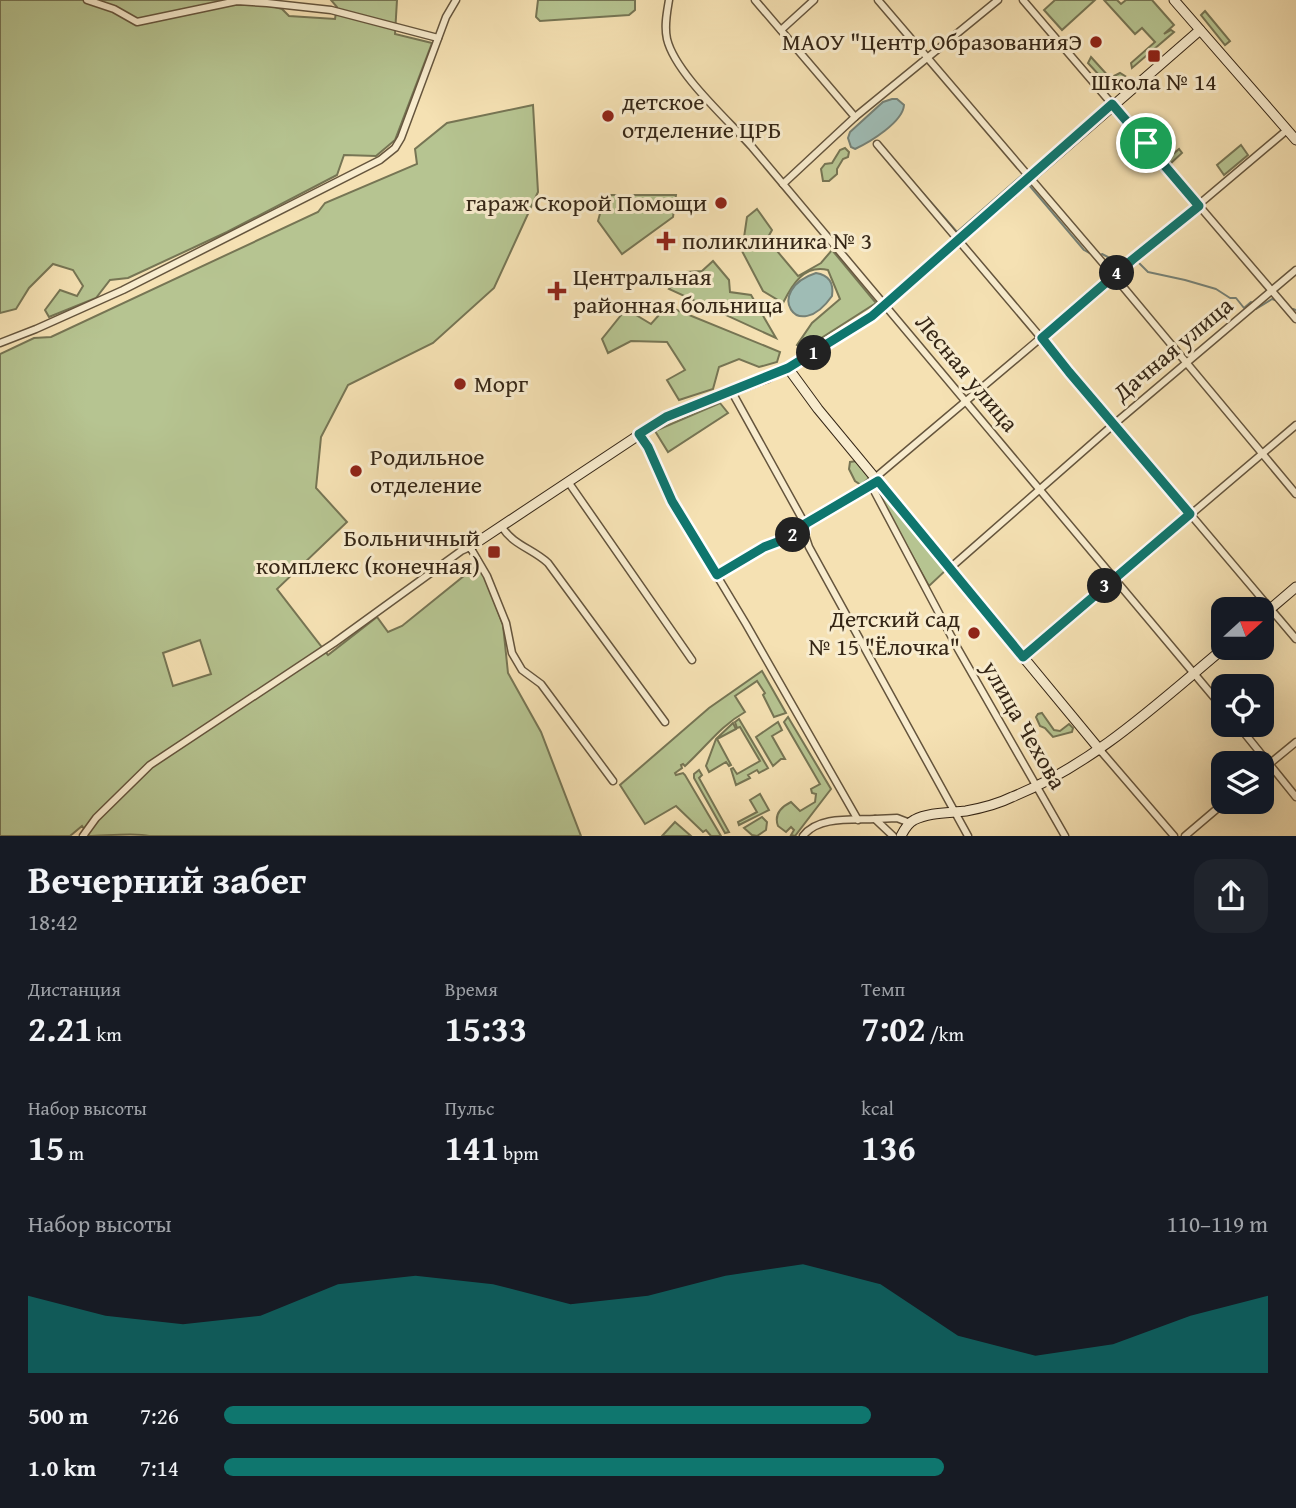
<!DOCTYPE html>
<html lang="ru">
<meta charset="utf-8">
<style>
:root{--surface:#171b24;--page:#20242c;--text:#f1f3f6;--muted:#9ea1a6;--accent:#0f766e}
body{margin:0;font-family:"Gentium Book Plus",serif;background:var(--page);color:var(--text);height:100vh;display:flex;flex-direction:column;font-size:26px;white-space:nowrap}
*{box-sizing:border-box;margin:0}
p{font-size:23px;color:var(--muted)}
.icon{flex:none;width:38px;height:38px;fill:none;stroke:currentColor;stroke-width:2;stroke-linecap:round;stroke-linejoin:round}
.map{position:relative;height:836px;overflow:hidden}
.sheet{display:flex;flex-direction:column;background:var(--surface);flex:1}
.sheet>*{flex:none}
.needle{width:46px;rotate:69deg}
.tools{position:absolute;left:1211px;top:597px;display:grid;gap:14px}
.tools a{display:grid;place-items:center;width:63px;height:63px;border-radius:14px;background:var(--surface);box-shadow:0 7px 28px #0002;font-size:35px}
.pin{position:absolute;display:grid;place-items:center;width:60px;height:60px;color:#fff;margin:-30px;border:4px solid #fff;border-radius:50%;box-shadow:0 2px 7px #0007}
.km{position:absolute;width:35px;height:35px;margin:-18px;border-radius:50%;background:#222;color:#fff;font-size:19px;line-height:35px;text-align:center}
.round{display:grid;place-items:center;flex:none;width:74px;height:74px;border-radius:21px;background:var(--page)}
.headline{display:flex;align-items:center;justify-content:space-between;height:119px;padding:0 28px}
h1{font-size:38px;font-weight:700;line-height:52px}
.metrics{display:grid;grid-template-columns:repeat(3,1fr);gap:10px;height:119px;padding:7px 28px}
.metrics div{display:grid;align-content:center}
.metrics b{font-size:35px;font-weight:700}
.metrics small{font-size:19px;font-weight:400}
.metrics p{font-size:19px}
.chart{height:196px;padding:14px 28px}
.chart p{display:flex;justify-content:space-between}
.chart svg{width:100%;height:126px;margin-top:7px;fill:var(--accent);opacity:.7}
ul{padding:0 28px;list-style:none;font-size:23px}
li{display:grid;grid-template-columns:112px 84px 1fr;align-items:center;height:52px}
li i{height:18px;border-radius:9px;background:var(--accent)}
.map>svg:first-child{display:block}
.green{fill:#b6c491;stroke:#767554;stroke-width:2;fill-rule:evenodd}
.water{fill:#9fbcb5;stroke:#758075;stroke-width:2}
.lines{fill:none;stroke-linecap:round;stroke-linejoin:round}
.stream{stroke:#758075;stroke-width:2}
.street-casing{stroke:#65553d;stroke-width:9}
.secondary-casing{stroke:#352616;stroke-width:11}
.street{stroke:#f8ecce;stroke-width:6}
.secondary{stroke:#f8ecce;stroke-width:9}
.route-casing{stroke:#fff;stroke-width:14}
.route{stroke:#0f766e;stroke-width:9}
.poi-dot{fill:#8f2418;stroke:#f8ecce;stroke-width:2.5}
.labels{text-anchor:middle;stroke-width:6;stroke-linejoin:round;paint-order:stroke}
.poi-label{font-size:24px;fill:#352616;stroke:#f8ecce;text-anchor:start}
.street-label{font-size:24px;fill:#352616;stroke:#f8ecce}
</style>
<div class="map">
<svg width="1296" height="836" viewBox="0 0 1296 836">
<rect width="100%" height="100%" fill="#f5e1b3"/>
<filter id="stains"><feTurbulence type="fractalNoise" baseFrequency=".00286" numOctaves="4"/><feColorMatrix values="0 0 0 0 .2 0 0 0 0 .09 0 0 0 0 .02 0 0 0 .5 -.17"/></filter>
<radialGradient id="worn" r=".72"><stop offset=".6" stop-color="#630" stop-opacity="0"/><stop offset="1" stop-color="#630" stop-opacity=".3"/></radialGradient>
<g class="green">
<path d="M0,0H230V5H268L282,9L289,16L335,19L337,7L331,0H397L395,34L432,43L395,140L376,156L344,155L337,175L227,232L128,278L110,280L96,298L49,317L45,310L60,290L77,296L83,286L73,270L53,264L29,288L16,309L0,313Z"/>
<path d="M538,0H635V10L629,15L540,21L536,17Z"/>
<path d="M1055,0H1095L1062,30L1044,10Z"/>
<path d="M1104,0H1117L1121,4L1126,0H1152L1174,25L1164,34L1171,30L1174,32L1132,68L1131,63L1155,42L1142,28L1135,34Z"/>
<path d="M1205,11L1230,41L1225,45L1201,15Z"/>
<path d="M1091,57L1110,78L1120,73L1125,76L1110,87L1088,63Z"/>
<path d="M533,105L538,192L494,288L433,343L348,385L321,437L316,488L347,522L277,589L328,655L377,617L388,632L402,626L480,563L503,625L508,673L541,732L581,836H149C136,832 105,836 89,836L82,826L70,836H0V354L34,338L51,337L318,212L325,203L417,164L415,149L447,123ZM200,640L211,674L173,686L163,653Z"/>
<path d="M1162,131L1165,133L1158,140L1172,155L1179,149L1182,153L1170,164L1150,142Z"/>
<path d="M1241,145L1248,155L1224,175L1217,165Z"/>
<path d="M845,148L849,152L848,157L843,159L837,169V174L829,181H823L821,169L825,164L832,163L840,150Z"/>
<path d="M605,195H676L673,217L622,254L598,221Z"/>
<path d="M757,209L772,230L767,239L798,276L821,263L832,250L876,303L804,349L797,345L812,323L840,299L828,270C804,264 792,285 783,303L763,291L742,251L747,217Z"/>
<path d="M713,261L729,280L730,292L751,295L776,338L669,289L686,272L702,271Z"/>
<path d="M667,306L780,352L777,362L759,367L739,359L719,367L713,389L679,400L667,380L685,370L667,342L631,341L608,353L602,339L626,309L651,324Z"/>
<path d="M720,403L728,413L668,452L655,431Z"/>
<path d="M857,461L869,478L861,485L855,481L849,469L850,462Z"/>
<path d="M878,486L946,570L929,586L875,489Z"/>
<path d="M762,671L786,713L774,717L763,695L765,693L757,681L735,696L745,712C720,726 706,747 685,766L683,764L681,765L682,768L675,773L676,775L683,773L685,775L721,836H711L706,830L703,832L676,806L645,824L620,785L709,708Z"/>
<path d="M1042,713L1054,730L1060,731L1069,724L1073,728L1072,732L1053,737L1045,728L1040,726L1036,717L1038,714Z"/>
<path d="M788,717L831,789L795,836L791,835L794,830L791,827L786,832L778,826C774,815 781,807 791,802L800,811L815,802L816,794L812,793L811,789L820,784L784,722Z"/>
<path d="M739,719L768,768L759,773L757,770L748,775L750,778L736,785L731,769L733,768L737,774L760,761L740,727L737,728L735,722Z"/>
<path d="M778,722L782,730L772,736L785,759H781L773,766L756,737Z"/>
<path d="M733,723L736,729L717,739L731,765L729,766L726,762L709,772L706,766L716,739Z"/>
<path d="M699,770L702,775L699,778L729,832L725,833L694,778V774Z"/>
<path d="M760,794L769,810L739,825L738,822L757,812L750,800Z"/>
<path d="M762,817L767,822L766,830L757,836L752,835L744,828Z"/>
<path d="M675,822L691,836H662Z"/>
</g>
<g class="water">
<path d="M892,99H897L904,105C903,122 870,142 855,149L851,147L848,138L850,132L883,102Z"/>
<path d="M816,273C829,275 834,283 832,296C797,346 763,290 816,273Z"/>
</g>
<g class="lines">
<g class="stream">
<path d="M907,175L957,232L1021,176"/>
<path d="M1029,185L1084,250L1091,254"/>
<path d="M1102,254L1122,264L1126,260"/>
<path d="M1137,261L1148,272L1185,280L1216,289L1230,298H1236L1244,308L1251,302"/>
<path d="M1256,309L1272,299L1275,300"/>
<path d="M1293,309L1296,310"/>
</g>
<g class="street-casing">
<g id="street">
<path d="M87,0L114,9L137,22L237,1L267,3L331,10L438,38"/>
<path d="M669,0C667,12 664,26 667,39C675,73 728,120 752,147L1223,708"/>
<path d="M755,0L855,117"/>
<path d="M878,0L1114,276L1296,494"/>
<path d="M1023,0L1296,319"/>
<path d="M781,30L814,0"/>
<path d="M877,144L1296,639"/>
<path d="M783,184L855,117L998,0"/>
<path d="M0,343L36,329L123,290L380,160L395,148L401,138L446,17L456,0"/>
<path d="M732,392L805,524L804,532L809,547L968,836"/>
<path d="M639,434L648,447L672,501L746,624L858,820"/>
<path d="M876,477L1287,130"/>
<path d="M569,483L692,660"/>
<path d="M871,485L958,649L1065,836"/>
<path d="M805,524L874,484"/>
<path d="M502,527C513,545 533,549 548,563L665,722"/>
<path d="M949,569L1113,425L1296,270"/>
<path d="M717,575L764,547L804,532"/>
<path d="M1023,657L1296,425"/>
<path d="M1237,724L1296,797"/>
<path d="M1100,750L1174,836"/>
<path d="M1262,770L1296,742"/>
<path d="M83,836L96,818L150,765L334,643L461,551L470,547L487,576L506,623L512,653L522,670L541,684L613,781"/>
<path d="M803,836C818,816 852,820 875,819"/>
<path d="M893,836L875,819L897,818L910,823"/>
<path d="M1185,836L1225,802"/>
</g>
</g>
<g class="secondary-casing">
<g id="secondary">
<path d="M1174,0L1296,140"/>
<path d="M788,368L818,409L1100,750"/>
<path d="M470,547L666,417L767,378L798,362L872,316L1200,30"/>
<path d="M1262,616L1296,587"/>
<path d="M901,836C904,830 908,823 914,820C929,812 950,813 966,811C982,808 998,804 1012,797C1094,764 1158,703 1224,648"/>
</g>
</g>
<use href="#street" class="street"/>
<use href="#secondary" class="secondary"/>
</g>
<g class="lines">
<g class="route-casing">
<path id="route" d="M1112,104L1199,206L1132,260L1042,338L1069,372L1190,514L1023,657L878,481L805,524L804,532L764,547L717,575L672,501L648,447L639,434L666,417L788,368L872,316Z"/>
</g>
<use href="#route" class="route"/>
</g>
<g class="poi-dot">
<circle cx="1096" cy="42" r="7"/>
<rect x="1147" y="49" width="14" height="14" rx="3.5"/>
<circle cx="608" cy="116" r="7"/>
<circle cx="721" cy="203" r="7"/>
<path d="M662.5 230.5h7v7h7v7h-7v7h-7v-7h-7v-7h7z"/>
<path d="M553.5 280.5h7v7h7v7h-7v7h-7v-7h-7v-7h7z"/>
<circle cx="460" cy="384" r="7"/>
<circle cx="356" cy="471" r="7"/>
<rect x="487" y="545" width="14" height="14" rx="3.5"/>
<circle cx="974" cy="633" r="7"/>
</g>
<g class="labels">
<g class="poi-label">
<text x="1082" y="50" text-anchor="end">МАОУ "Центр ОбразованияЭ</text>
<text x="1154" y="90" text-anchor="middle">Школа № 14</text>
<text x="622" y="110">детское<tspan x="622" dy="28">отделение ЦРБ</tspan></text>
<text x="707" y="211" text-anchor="end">гараж Скорой Помощи</text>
<text x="682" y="249">поликлиника № 3</text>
<text x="573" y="285">Центральная<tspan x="573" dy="28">районная больница</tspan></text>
<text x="474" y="392">Морг</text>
<text x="370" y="465">Родильное<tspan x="370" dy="28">отделение</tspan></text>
<text x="480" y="546" text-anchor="end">Больничный<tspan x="480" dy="28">комплекс (конечная)</tspan></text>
<text x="960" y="627" text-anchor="end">Детский сад<tspan x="960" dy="28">№ 15 "Ёлочка"</tspan></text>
</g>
<g class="street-label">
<text transform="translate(1173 349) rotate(-40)" y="8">Дачная улица</text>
<text transform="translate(967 373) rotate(50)" y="8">Лесная улица</text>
<text transform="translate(1024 725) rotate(60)" y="8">улица Чехова</text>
</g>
</g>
<rect width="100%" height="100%" filter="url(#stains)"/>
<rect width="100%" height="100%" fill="url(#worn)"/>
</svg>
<div class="tools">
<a><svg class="needle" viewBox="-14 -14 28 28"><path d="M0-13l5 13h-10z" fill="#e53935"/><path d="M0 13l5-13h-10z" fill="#9ea1a6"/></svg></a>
<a><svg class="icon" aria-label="locate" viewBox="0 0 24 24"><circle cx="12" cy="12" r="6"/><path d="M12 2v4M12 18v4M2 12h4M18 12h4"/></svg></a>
<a><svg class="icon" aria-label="layers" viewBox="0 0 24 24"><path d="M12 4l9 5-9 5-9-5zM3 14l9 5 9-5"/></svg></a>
</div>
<div class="pin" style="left:1146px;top:143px;background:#1e9e55"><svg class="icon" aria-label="arrive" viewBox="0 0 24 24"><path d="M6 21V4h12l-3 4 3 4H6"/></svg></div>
<b class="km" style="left:814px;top:353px">1</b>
<b class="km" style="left:793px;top:535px">2</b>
<b class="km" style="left:1105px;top:586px">3</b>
<b class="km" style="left:1117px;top:273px">4</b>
</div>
<section class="sheet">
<div class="headline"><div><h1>Вечерний забег</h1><p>18:42</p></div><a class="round"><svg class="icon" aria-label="share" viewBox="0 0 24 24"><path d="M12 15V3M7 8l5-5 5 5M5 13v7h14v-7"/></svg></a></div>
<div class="metrics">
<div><p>Дистанция</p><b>2.21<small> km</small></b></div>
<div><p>Время</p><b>15:33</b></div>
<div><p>Темп</p><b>7:02<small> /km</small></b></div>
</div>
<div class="metrics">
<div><p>Набор высоты</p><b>15<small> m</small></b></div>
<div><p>Пульс</p><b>141<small> bpm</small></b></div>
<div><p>kcal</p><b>136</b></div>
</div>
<div class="chart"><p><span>Набор высоты</span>110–119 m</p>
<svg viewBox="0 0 160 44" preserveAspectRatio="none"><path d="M0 44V17L10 24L20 27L30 24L40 13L50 10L60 13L70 20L80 17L90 10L100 6L110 13L120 31L130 38L140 34L150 24L160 17V44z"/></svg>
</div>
<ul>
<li><b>500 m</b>7:26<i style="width:62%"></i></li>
<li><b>1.0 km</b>7:14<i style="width:69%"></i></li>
</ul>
</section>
